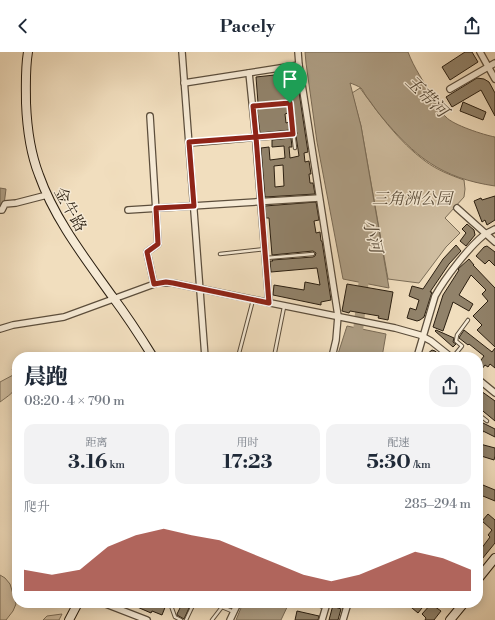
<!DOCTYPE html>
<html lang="zh">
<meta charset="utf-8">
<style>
:root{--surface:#fff;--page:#f2f2f3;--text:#1f2937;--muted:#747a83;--accent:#8f2418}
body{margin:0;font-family:"Libre Bodoni","Noto Serif SC",serif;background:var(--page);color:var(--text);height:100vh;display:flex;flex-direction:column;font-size:15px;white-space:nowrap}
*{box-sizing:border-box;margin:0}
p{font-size:13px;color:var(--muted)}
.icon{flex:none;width:22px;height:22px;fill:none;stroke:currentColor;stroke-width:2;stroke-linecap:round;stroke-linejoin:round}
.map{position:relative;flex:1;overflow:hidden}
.drawer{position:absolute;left:12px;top:300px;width:471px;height:256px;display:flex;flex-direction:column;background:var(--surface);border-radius:16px;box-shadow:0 2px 10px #0003}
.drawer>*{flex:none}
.pin{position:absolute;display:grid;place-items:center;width:34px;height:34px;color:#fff;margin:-41px -17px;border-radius:50% 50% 50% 0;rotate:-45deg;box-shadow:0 0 4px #0007}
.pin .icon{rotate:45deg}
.round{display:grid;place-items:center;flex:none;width:42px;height:42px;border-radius:16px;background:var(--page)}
.summary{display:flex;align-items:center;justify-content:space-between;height:68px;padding:0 12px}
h1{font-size:22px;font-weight:800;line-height:30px}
.stats{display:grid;grid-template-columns:repeat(3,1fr);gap:6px;height:68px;padding:4px 12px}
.stats div{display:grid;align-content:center;border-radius:10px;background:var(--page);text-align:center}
.stats b{font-size:20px;font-weight:800}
.stats small{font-size:11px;font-weight:400}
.stats p{font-size:11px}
.chart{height:112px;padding:8px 12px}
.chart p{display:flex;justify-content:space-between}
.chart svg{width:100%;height:72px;margin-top:4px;fill:var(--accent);opacity:.7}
header{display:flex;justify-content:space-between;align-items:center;height:52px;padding:0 12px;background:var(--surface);font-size:18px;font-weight:800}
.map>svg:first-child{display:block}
.green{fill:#cfbda0;stroke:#7c6e58}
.water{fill:#ad9d83;stroke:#796a55}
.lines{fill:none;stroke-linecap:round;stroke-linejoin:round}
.river{stroke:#ad9d83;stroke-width:10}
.building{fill:#91826a;stroke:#2a1e10;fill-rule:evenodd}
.service-casing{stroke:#5c4e3c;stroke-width:4.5}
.minor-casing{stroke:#5c4e3c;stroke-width:8}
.secondary-casing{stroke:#2a1e10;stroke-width:10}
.service{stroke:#f6ead5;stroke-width:2.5}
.minor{stroke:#f6ead5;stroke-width:5.5}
.secondary{stroke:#f6ead5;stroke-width:8}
.route-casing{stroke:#fff;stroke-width:8}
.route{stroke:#8f2418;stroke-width:5}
.labels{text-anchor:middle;stroke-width:3;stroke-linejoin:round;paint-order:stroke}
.park-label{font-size:16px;font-style:italic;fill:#5c4e3b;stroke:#f6ead5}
.street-label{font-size:16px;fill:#2a1e10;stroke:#f6ead5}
.water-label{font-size:17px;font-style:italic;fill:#584a38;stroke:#f6ead5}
</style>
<header><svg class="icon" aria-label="back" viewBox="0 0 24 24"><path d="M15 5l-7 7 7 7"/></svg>Pacely<svg class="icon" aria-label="share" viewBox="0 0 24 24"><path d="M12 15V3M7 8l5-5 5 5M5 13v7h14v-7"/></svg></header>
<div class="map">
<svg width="495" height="568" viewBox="0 0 495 568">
<rect width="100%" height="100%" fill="#f1debe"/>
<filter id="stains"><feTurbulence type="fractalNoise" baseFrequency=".005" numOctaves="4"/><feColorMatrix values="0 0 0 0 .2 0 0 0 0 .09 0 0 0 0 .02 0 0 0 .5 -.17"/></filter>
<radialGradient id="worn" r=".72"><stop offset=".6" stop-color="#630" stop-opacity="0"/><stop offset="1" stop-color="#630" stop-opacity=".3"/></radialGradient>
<g class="green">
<path d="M360,36C379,62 399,90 425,109C437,118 450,123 464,128L465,137L464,145L445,166L460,181L446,195L419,231L388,227L361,74L352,41Z"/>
<path d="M17,316C17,338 18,337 0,350V330L15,322L12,317Z"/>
<path d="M0,523L5,526L10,532L16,552L13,559L6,568H0Z"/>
<path d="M62,562L59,568H43L47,564Z"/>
</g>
<g class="water">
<path d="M305,0H408C414,16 424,30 432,44C436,51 440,60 446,65C453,73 484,83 495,85V134C441,126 415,105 381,64C375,57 371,50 366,44C364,41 363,38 361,36C358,34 353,32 350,31L361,74L389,236L343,227L317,90L306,11Z"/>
<path d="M0,136L6,137L4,153L0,156Z"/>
<path d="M347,274L386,282L382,305H337Z"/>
<path d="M243,551H289L281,568H236Z"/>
</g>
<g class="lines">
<path class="river" d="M355,305L365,218"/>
</g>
<g class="building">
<path d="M465,0H472L478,10L450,28L442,15Z"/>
<path d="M296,20L308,100L304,101L305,110L309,109L311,122H309L310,131H313L315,142L265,145L261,96L269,95L270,108L285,106L284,94L272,95V88L291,86L292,95H289L290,106L299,104L296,84L297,81L296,79L289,21ZM283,113L284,134L275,135L274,114Z"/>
<path d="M284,22L287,48L258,51L256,25Z"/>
<path d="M477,26L484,27L489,30L495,41V64L481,38L452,55L446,45Z"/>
<path d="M463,50L486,60L483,68L460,59Z"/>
<path d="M288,54V61L285,62L286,71L289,70L290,78L260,81L257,58L259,57V56Z"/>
<path d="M495,144V168L487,173L485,168L482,170L474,149L481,146L482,148Z"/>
<path d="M316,150L319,168L314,169L316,181L320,180L321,189H322L331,248L321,250V253L273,243L274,233L304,238L305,230L320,233L317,216L271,220L270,209H273L272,208L313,205L315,204L316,201L313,199L272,203L269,166H266L265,154Z"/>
<path d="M467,172L474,178L475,183L466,194L460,189L466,181L462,177Z"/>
<path d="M456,193L461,199L449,212L430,240H432L424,265L420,268L417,269L407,266L410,256L416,258L419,248L409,244L412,234L423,237L443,207Z"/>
<path d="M487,194L495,200V214L489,208L485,212L476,204L484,195Z"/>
<path d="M469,207L474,213H473L495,236V295L477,278L482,273L473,264L488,249L482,242L486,238L471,223L459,243L473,252L469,259L453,250L443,279L433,275L443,243L459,218L458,217Z"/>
<path d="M347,232L393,240L388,268L378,266L379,264L350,259L349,261L342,259Z"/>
<path d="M436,278L454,286L453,290L456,292L453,295L435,279Z"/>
<path d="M464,278L492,300L495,296V316L490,312L488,315L485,313L478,322V312L484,304L469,292L468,293L459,286L460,284Z"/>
<path d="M432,298L435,299L442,305H426L427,302Z"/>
<path d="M481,339L495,349V369L478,355V341Z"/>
<path d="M479,369L495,377V385L483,379L480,392L495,396V404L494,408L478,403V372Z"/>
<path d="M478,431L495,438V449L478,442Z"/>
<path d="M488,462L495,468V491L478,512V501L490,485L488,483L492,478L482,469Z"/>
<path d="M128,551H162L166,553L162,563L152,559L151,561Z"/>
<path d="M309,551H323L321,556L308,552Z"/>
<path d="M406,551H415L422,556L418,561Z"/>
<path d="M182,552L189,556L184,567L177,563V562Z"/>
<path d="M431,552L441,559L434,568H425L426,566L422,562Z"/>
<path d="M333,553L335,555L341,557L338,568H329Z"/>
<path d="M297,559L319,564L318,568H295Z"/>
</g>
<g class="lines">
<g class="service-casing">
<g id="service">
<path d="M286,15L295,96"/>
<path d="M253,54L290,51"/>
<path d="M220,202L265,197"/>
<path d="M266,206L313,202"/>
<path d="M238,305L253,248"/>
<path d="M274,305L284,255"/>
<path d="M453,305L462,294L456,289L457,283L468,268"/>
<path d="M478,338L483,332"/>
<path d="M478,362L487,369"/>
<path d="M170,551L175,565L181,568"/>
<path d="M186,568L194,551"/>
<path d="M212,568L222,555L234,560"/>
</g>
</g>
<g class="minor-casing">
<g id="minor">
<path d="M182,0L205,305"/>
<path d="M298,0L299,13L338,264L336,288L332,305"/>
<path d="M480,0L495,27"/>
<path d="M249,21L255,79L269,251"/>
<path d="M184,31L299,13"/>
<path d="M450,37L495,11"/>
<path d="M150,64L158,192L147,200L154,232"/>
<path d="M189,91L293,82"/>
<path d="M457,156L495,190"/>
<path d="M0,158H2L5,152L16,151L47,143"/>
<path d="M128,158L319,146"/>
<path d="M0,277L13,273L64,265L157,231H173L231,243L395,276L420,283L431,289L451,305"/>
<path d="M417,305L435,244C445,226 468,196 484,183C487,181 491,179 495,177"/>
<path d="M478,327L495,341"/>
<path d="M103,551L147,568"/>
<path d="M337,551L347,554"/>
<path d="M230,568L238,551"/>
<path d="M322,568L327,551"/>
<path d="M343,568L348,551"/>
</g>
</g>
<g class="secondary-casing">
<g id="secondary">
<path d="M28,0C25,17 26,34 26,51C27,76 30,100 39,123C55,168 85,206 112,244C127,264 140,284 153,305"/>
<path d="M478,527L495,506"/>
<path d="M69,568L78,551"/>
<path d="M450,568L464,551"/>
</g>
</g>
<use href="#service" class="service"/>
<use href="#minor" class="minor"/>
<use href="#secondary" class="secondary"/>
</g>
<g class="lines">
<g class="route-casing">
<path id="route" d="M290,51L253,54L256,85L189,90L194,154L156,156L158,192L147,200L154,232L166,230L173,231L269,251L256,85L293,82L290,51"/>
</g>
<use href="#route" class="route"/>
</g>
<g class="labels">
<g class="park-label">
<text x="412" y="152">三角洲公园</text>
</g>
<g class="street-label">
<text transform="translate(71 157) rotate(61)" y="6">金牛路</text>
</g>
<g class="water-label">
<text transform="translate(427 44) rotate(44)" y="6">玉带河</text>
<text transform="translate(373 184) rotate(77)" y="6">小河</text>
</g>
</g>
<rect width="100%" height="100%" filter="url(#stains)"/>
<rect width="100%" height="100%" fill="url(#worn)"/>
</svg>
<div class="pin" style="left:290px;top:51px;background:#1e9e55"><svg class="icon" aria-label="arrive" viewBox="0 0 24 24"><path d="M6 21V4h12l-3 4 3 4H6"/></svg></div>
<section class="drawer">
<div class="summary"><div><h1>晨跑</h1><p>08:20 · 4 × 790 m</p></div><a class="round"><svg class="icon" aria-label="share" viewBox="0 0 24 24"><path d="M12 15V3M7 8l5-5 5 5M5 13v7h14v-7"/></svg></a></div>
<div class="stats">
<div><p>距离</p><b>3.16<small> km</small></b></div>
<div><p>用时</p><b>17:23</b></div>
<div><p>配速</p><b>5:30<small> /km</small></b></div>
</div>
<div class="chart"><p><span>爬升</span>285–294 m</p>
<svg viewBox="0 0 160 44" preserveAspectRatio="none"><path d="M0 44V31L10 34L20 31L30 17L40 10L50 6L60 10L70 13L80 20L90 27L100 34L110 38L120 34L130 27L140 20L150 24L160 31V44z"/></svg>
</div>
</section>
</div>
